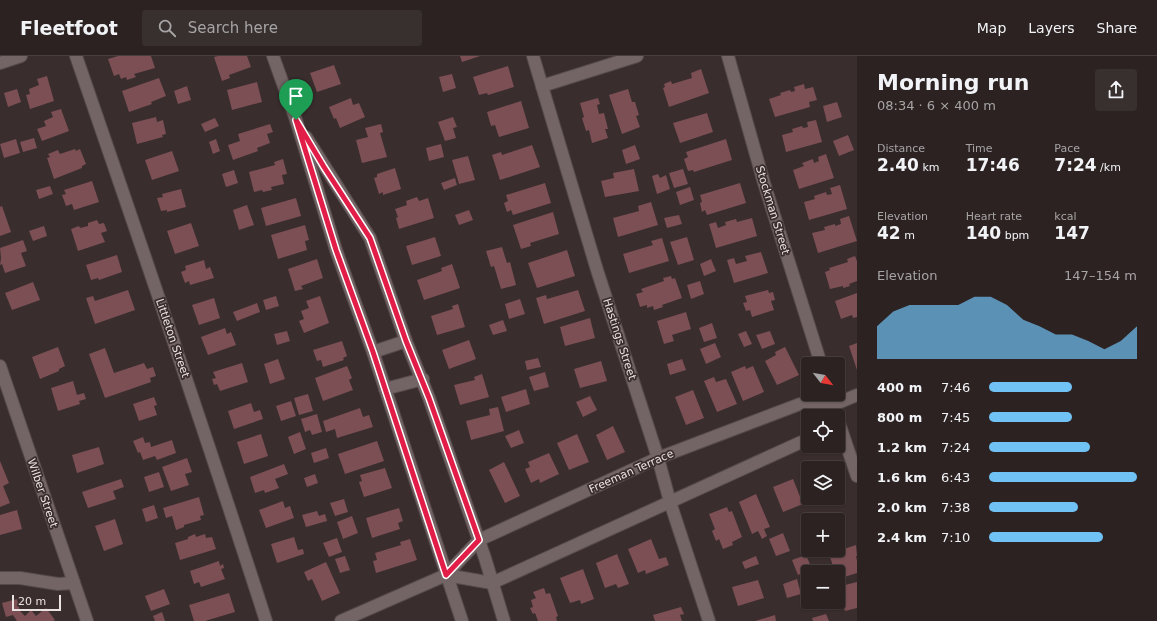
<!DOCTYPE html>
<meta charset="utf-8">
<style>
:root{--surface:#2c2222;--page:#382f2f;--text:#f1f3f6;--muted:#a6a4a5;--line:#483f40;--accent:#70c1f4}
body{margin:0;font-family:"DejaVu Sans",sans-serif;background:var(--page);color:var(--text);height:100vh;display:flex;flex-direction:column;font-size:15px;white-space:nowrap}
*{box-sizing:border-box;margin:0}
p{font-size:13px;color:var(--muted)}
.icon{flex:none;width:22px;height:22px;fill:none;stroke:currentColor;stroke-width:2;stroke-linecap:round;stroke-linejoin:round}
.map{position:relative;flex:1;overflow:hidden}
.side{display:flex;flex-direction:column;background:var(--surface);width:300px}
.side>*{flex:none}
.needle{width:26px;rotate:121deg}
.tools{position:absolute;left:801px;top:301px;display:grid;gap:8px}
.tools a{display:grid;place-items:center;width:44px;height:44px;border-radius:4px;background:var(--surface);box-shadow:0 1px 3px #0004,0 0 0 1px var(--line);font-size:20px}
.scale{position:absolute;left:12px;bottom:10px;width:49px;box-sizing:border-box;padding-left:4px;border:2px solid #ebe2e2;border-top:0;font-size:11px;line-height:14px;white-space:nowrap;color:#ebe2e2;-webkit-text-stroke:3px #3a2d2e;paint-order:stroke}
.pin{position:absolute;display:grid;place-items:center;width:34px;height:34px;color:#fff;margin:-41px -17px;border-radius:50% 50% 50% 0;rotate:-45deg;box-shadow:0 0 4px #0007}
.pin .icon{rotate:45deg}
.round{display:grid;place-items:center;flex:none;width:42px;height:42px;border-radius:4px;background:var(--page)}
.head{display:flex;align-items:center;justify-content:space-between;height:68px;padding:0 20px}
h1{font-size:22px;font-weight:600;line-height:30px}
.metrics{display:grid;grid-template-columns:repeat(3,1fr);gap:6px;height:68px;padding:4px 20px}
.metrics div{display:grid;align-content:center}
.metrics b{font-size:17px;font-weight:600}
.metrics small{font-size:11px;font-weight:400}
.metrics p{font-size:11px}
.chart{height:112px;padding:8px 20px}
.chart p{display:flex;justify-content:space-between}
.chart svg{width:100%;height:72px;margin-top:4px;fill:var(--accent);opacity:.7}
ul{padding:0 20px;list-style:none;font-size:13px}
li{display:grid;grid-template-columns:64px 48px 1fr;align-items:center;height:30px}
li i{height:10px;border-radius:5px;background:var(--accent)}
header{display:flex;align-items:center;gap:24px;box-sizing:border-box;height:56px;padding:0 20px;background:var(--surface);border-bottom:1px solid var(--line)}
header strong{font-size:19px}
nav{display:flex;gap:22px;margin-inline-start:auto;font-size:14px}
.search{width:280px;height:36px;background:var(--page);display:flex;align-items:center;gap:10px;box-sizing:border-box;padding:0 14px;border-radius:4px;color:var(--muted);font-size:15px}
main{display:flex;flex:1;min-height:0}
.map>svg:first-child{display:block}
.building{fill:#7b4f53}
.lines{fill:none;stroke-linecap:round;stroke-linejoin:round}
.minor-casing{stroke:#564a4b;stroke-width:14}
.minor{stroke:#736465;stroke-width:12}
.route-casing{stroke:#fff;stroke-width:8}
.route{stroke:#e11d48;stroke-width:5}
.labels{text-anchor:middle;stroke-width:3.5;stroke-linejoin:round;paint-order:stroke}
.street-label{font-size:11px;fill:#ebe2e2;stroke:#3a2d2e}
</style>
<header>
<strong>Fleetfoot</strong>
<div class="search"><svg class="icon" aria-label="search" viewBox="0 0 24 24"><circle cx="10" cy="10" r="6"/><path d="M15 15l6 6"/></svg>Search here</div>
<nav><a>Map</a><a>Layers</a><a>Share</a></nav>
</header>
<main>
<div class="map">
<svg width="857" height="565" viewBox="0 0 857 565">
<rect width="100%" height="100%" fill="#3a2d2e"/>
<g class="building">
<path d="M118,0H151L155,12L134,18L136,21L127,24L126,21L121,23L119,18L114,20L108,3Z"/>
<path d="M218,0H247L251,11L229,19L230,22L222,25L214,1Z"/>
<path d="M460,0H480L462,6Z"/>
<path d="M334,9L341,28L317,36L310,17Z"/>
<path d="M508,10L514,31L488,39L487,37L479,39L473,21Z"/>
<path d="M701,13L709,37L669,51L663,32L665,31L664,28L671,25L672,28L692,22L691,17Z"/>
<path d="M452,18L456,32L443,36L439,21Z"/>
<path d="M47,20L54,45L30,53L26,39L30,38L29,33L39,29L37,23Z"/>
<path d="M159,22L166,40L151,46L152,48L129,56L122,35Z"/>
<path d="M257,26L262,46L232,54L227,34Z"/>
<path d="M804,28L805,33L813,31L817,44L809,46L810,51L775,61L769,43L781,39L780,37L790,34L791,36L795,35L794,31Z"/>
<path d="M187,30L191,44L178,48L174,35Z"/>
<path d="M17,33L21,46L8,51L4,37Z"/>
<path d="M628,33L632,46H635L639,59L636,60L640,71L622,78L609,39Z"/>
<path d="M351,42L353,49L359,47L365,61L340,72L336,62L334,63L329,51Z"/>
<path d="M598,42L600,48L597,49L599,58L604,57L608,73H605L608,82L592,87L589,74L586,75L582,62L584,61L580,47Z"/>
<path d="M521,45L529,72L499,81L495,69L491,70L487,56Z"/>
<path d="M837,46L842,61L827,66L823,50Z"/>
<path d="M61,53L69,75L42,85L37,73L46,70L44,65L53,61L51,56Z"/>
<path d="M707,57L713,76L680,87L673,67Z"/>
<path d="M156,61L157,66L163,64L166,78L162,79L163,81L137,88L132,67Z"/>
<path d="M453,61L457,71L453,72L456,82L445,85L438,66Z"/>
<path d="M215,62L219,70L205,76L201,68Z"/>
<path d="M816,64L822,86L786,96L782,79L793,76L792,73L802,70L803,72L808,71L807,66Z"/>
<path d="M270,68L273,76L267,78L270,87L257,92L258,95L233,104L228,89L240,85L238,78Z"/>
<path d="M381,68L383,76L380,77L387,101L362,107L356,84L368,81L365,72Z"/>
<path d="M848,79L854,94L839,100L833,85Z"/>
<path d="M34,82L37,92L23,96L20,86Z"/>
<path d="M16,83L20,97L4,102L0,88Z"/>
<path d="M216,83L220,95L213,98L209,86Z"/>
<path d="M726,83L732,104L694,116L693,114L688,115L684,103L688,101L686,96Z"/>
<path d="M441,88L444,101L429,105L426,92Z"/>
<path d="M532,89L540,111L500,124L492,99L501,96L502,99Z"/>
<path d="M635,89L640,103L626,108L622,94Z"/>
<path d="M75,93L76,95L80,93L86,108L82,110V112L54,123L47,102L50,101L48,98L58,94L60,98Z"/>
<path d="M172,95L179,115L152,124L145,104Z"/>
<path d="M826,98L834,122L799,133L793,114L804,110L802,107L813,103L814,107L819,105L818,101Z"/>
<path d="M468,100L475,124L459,128L452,104Z"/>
<path d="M283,103L287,118L282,119L284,128L271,131L272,134L263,136L262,134L254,136L249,116L275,109L274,106Z"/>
<path d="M395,112L401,133L383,139V136L379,138L374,122L377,121V118Z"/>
<path d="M634,113L639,135L605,141L601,125L614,122L613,117Z"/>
<path d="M683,113L688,128L674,132L669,117Z"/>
<path d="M234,114L238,127L226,131L222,118Z"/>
<path d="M658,118L660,122L666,119L670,133L657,138L652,120Z"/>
<path d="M455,122L457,129L444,134L441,127Z"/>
<path d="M92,125L99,146L74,154L72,148L66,150L62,139L66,138L64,134Z"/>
<path d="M545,127L551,147L513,159L511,154L507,156L504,147L508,145L506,139Z"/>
<path d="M740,127L746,147L707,159L705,154L702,156L700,147L702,146L700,139Z"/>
<path d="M840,129L847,153L809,164L804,146L815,143L814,140L826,136L827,139L832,138L830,132Z"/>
<path d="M50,130L53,138L39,143L36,134Z"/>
<path d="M690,131L694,144L680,149L676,136Z"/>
<path d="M181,133L186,151L167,156V154L161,155L157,142L163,141L162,138Z"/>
<path d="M417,141L419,145L428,142L434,162L399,173L396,162L398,161L395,153L407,149L406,145Z"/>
<path d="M296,142L301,160L266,170L261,152Z"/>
<path d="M651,146L658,169L618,181L613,162L639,155L638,150Z"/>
<path d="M247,149L254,169L239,174L233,154Z"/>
<path d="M2,150L11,176L0,180V151Z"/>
<path d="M469,154L473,164L459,169L455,159Z"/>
<path d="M553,156L559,178L530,187L531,190L521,193L513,169Z"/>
<path d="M679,159L682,168L667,172L664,162Z"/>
<path d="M849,160L857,185L818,197L812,177L825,174L824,171L835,168V170L841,168L840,163Z"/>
<path d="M752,162L757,180L716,192L709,168L716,166L718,172L726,169L725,166L736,163L737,166Z"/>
<path d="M97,164L99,168L104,167L107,175L101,177L105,186L78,195L71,173L79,170L80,172L88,170V167Z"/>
<path d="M191,167L199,190L175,198L167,175Z"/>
<path d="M305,169L309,184L305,185L307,194L278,203L271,179Z"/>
<path d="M44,170L47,180L33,185L29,175Z"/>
<path d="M435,181L441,200L412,209L406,190Z"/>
<path d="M687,181L694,204L678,209L670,186Z"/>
<path d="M662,182L669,205L629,217L623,198L653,189L651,185Z"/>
<path d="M23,184L27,195L21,197L26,210L5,217L2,208L0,209L1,202L0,192Z"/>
<path d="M502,191L507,207L510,206L516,229L501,233L494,210L491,211L486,195Z"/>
<path d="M567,194L575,220L537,232L528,207Z"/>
<path d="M761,196L768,217L734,227L727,204L734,202L736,208L747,205L745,200Z"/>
<path d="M117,199L122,216L99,224L98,222L91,224L86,209Z"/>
<path d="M855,200L857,205V225L849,228L850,230L843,232V230L830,233L825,216L830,214L829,212L848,206L847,203Z"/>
<path d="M317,203L323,222L301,230L303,233L295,235L288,213Z"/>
<path d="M711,203L716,215L704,220L700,208Z"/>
<path d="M204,204L206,213L210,211L214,222L190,229L189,225L185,227L181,216L186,214L185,210Z"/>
<path d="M452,208L460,232L424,244L417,224L442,215L441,212Z"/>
<path d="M671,220L672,223L675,222L682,242L662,249L663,251L654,254L653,250L647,252V249L640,251L636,238L643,236L641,233L664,225L663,222Z"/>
<path d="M700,225L704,238L691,243L687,229Z"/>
<path d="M33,226L40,244L12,254L5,237Z"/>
<path d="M128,234L135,254L95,268L86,242L93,240L95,245Z"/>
<path d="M578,234L585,255L544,268L536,242L546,239L547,243Z"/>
<path d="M768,234L769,237L773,236L775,244L771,245L774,254L752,261L750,254L746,255L743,247L747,246L745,240Z"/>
<path d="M857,237V261L853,262L852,259L841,263L835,245Z"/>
<path d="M276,240L279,250L266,254L263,244Z"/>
<path d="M320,240L329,267L304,277L299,265L304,263L301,255L309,252L306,245Z"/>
<path d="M214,242L220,262L199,269L192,249Z"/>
<path d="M520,243L525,258L509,263L505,248Z"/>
<path d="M257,247L260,256L237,265L233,256Z"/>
<path d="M458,248L465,271L437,279L431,260L453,253L452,250Z"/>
<path d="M686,256L691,273L672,279L674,285L664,288L657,265Z"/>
<path d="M590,262L595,282L565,290L560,271Z"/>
<path d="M503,264L507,275L493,279L489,269Z"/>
<path d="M712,267L717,282L704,286L699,272Z"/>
<path d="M225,272L227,278L231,276L236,289L208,299L201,281Z"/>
<path d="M287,275L290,285L277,289L274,278Z"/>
<path d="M746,275L752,288L744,291L738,278Z"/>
<path d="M770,275L775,288L762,293L756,279Z"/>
<path d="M469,284L476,303L449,313L442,294Z"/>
<path d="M342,285L347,300L343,302L344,304L323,311L321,304L317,305L313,294Z"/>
<path d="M715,287L721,301L706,308L700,293Z"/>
<path d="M857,287V314L849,290Z"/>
<path d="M58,291L65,310L59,313V315L40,323L32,301Z"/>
<path d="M785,291L799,319L777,329L765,305L776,299L775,296Z"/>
<path d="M105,292L114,317L144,307L147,313L153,311L156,320L150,322L151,326L105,342L89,298Z"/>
<path d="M538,302L541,311L527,314L525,305Z"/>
<path d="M278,303L285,323L270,328L264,308Z"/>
<path d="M682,303L686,314L670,319L667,308Z"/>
<path d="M601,305L607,325L580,332L574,313Z"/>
<path d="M242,307L248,326L220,335L217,328L214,329L212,323L216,322L213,316Z"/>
<path d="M347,310L352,322L349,324L353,334L323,345L315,322Z"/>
<path d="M745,310L746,313L753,310L764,336L743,345L731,316Z"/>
<path d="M545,316L549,331L534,335L529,321Z"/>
<path d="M482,318L489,341L460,349L454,329L475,324L474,321Z"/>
<path d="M714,321L716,326L726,323L737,348L717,356L704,325Z"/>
<path d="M73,325L77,339L84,337L86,343L79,345L80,348L58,355L51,332Z"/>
<path d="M526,333L530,348L506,356L501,341Z"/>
<path d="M693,334L704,362L686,369L675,341Z"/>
<path d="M308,338L313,355L299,359L294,342Z"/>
<path d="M590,340L597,354L583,361L576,346Z"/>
<path d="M154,341L157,349L154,350L157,359L139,365L133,348Z"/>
<path d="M291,345L296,360L281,365L276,350Z"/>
<path d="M251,347L254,356L260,354L263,363L234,373L228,355Z"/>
<path d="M498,351L504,375L471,384L466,365L490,359L489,353Z"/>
<path d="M360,352L363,361L369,359L373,371L337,382L335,373L326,376L323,365Z"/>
<path d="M317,358L322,376L312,379L310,374L305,376L301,363Z"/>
<path d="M613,370L625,396L607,404L596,379Z"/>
<path d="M519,374L524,387L511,392L505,380Z"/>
<path d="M300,376L306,393L294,398L288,381Z"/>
<path d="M261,378L268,400L244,408L237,386Z"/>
<path d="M577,378L589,406L569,414L557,387Z"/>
<path d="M143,381L145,387L150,386L151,391L172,384L176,397L157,404L155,400L143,404L140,396L138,397L133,385Z"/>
<path d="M377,385L384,405L345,418L338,398Z"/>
<path d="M99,391L104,408L77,417L72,399Z"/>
<path d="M326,392L329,402L314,407L311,397Z"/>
<path d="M549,397L559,418L540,427L539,423L531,427L525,413L530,411L528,406Z"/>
<path d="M187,402L192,416L185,418L189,429L171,435L162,411Z"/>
<path d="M0,405L9,427L3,430L10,447L0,451Z"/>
<path d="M504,406L520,440L505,447L489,414Z"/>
<path d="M284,408L288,418L275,423L279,432L265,437L264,434L255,437L250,421Z"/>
<path d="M385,412L392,432L364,441L359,426L362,425L360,419Z"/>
<path d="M159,416L164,431L149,436L144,421Z"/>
<path d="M315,418L318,427L307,431L304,422Z"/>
<path d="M121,423L124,431L113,435L116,443L88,452L82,436Z"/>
<path d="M793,423L803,448L783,456L773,431Z"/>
<path d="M756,438L770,471L764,473L767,480L762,483L758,475L752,478L739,446Z"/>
<path d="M199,441L204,459L200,460L201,464L184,469V471L176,474L172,460L166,462L163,452Z"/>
<path d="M817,442H837L820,449Z"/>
<path d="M344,443L348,456L335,460L330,447Z"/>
<path d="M283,445L285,452L290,450L294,462L266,472L259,454Z"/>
<path d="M154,449L158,462L146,466L142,453Z"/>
<path d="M727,451L729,456L732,455L742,481L732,486L733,489L723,493L719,483L716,485L712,475L715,473L709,458Z"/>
<path d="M399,452L403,465L398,467L400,473L372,482L366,462Z"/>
<path d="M17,454L22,473L0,479V459Z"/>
<path d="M317,455L319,460L325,458L327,465L306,471L302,459Z"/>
<path d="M352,460L358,477L343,483L337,466Z"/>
<path d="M115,463L123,488L104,495L95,470Z"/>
<path d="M783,477L790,495L776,500L769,483Z"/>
<path d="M195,478L196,481L205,478L206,482L212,481L216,493L180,504L175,487L188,483V481Z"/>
<path d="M294,481L298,494L303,493L304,498L277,507L271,488Z"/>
<path d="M337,482L342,496L329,501L323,487Z"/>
<path d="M410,483L417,504L376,517L373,505L377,504L375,497L401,489L400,486Z"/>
<path d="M651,483L659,503L666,501L669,509L646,518L645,514L638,517L628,493Z"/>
<path d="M856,489L857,500H856L857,505V517L838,523V516H835L829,498Z"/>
<path d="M617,498L629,528L618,532L616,528L605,532L596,507Z"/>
<path d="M806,499L812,513L798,519L792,504Z"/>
<path d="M345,500L350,514L340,517L335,503Z"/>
<path d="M756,500L759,508L745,513L742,506Z"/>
<path d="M219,505L220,510L223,508L224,512L221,513L225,523L201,531L199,526L194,528L190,515Z"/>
<path d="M326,506L340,537L322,545L312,523L308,525L304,516Z"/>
<path d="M583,513L594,543L581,548L580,544L570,547L560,522Z"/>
<path d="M797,523L801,538L787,542L783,528Z"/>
<path d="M758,524L764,542L738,550L732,531Z"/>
<path d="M857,526V552L845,555L842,545L845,544L841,530Z"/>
<path d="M544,532L546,538L550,537L558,560L556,561L557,565H538L535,557L533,558L530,552L533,551L531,544L536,542L533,536Z"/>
<path d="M164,533L170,548L151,555L145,540Z"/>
<path d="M229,537L235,556L205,565H194L189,549Z"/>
<path d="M17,543L20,555L25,560L31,554L36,560L46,552L55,564L53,565H17L13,559L6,561L2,547Z"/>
<path d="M681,551L684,558L680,559L682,565H655L653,559Z"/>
<path d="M162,556L165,565H155L153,560Z"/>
<path d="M826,558L829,565H813L812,562Z"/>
<path d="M775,559L776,565H755Z"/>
</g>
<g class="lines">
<g class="minor-casing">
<g id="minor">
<path d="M76,0C141,188 205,376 266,565"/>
<path d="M273,0L296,64L336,194L373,296L462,565"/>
<path d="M533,0L597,214L658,402L670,446L709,565"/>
<path d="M728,0L764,127L821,308"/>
<path d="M0,7L21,0"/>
<path d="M542,30L637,0"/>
<path d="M306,81L370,182L406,285L429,342L485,502L504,565"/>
<path d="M373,296L406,285"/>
<path d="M0,310L87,565"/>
<path d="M385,333L423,323"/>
<path d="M838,364L857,420"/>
<path d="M446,519L492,527L808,383"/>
<path d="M0,522H20L58,528L74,527"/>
<path d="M341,565L446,519L479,484L658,402L800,348L833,349L857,339"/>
</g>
</g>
<use href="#minor" class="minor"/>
</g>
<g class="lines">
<g class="route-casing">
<path id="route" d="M296,64L324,111L370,182L406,285L429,342L479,484L446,519L373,296L336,194Z"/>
</g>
<use href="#route" class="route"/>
</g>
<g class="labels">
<g class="street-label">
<text transform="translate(773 154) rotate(73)" y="4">Stockman Street</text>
<text transform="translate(173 282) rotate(71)" y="4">Littleton Street</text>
<text transform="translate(620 283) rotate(72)" y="4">Hastings Street</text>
<text transform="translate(631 415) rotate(-24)" y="4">Freeman Terrace</text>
<text transform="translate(43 437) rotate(71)" y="4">Wilber Street</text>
</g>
</g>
</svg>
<div class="tools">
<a><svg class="needle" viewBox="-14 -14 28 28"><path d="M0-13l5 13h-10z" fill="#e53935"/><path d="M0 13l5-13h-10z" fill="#a6a4a5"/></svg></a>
<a><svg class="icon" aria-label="locate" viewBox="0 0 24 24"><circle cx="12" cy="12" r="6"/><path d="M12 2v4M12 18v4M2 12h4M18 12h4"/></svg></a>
<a><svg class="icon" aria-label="layers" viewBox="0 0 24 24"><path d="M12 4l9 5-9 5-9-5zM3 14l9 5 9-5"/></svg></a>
<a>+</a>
<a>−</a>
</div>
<div class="scale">20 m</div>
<div class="pin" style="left:296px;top:64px;background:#1e9e55"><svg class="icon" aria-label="arrive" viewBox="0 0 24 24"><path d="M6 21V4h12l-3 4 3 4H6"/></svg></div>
</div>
<section class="side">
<div class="head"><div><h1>Morning run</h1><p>08:34 · 6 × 400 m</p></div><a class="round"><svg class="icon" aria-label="share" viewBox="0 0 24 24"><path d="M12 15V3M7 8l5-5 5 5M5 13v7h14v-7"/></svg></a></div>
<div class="metrics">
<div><p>Distance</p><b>2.40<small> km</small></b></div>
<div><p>Time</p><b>17:46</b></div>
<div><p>Pace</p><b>7:24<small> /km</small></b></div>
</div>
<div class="metrics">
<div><p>Elevation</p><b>42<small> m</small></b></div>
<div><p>Heart rate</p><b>140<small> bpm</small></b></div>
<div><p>kcal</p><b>147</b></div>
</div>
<div class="chart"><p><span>Elevation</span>147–154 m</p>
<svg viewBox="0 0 160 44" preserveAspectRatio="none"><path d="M0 44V24L10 15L20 11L30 11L40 11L50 11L60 6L70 6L80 11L90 20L100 24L110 29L120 29L130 33L140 38L150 33L160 24V44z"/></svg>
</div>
<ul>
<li><b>400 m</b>7:46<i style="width:56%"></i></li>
<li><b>800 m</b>7:45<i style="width:56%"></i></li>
<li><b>1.2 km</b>7:24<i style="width:68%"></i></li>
<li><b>1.6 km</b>6:43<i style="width:100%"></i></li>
<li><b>2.0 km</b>7:38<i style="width:60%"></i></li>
<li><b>2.4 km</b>7:10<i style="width:77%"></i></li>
</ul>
</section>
</main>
